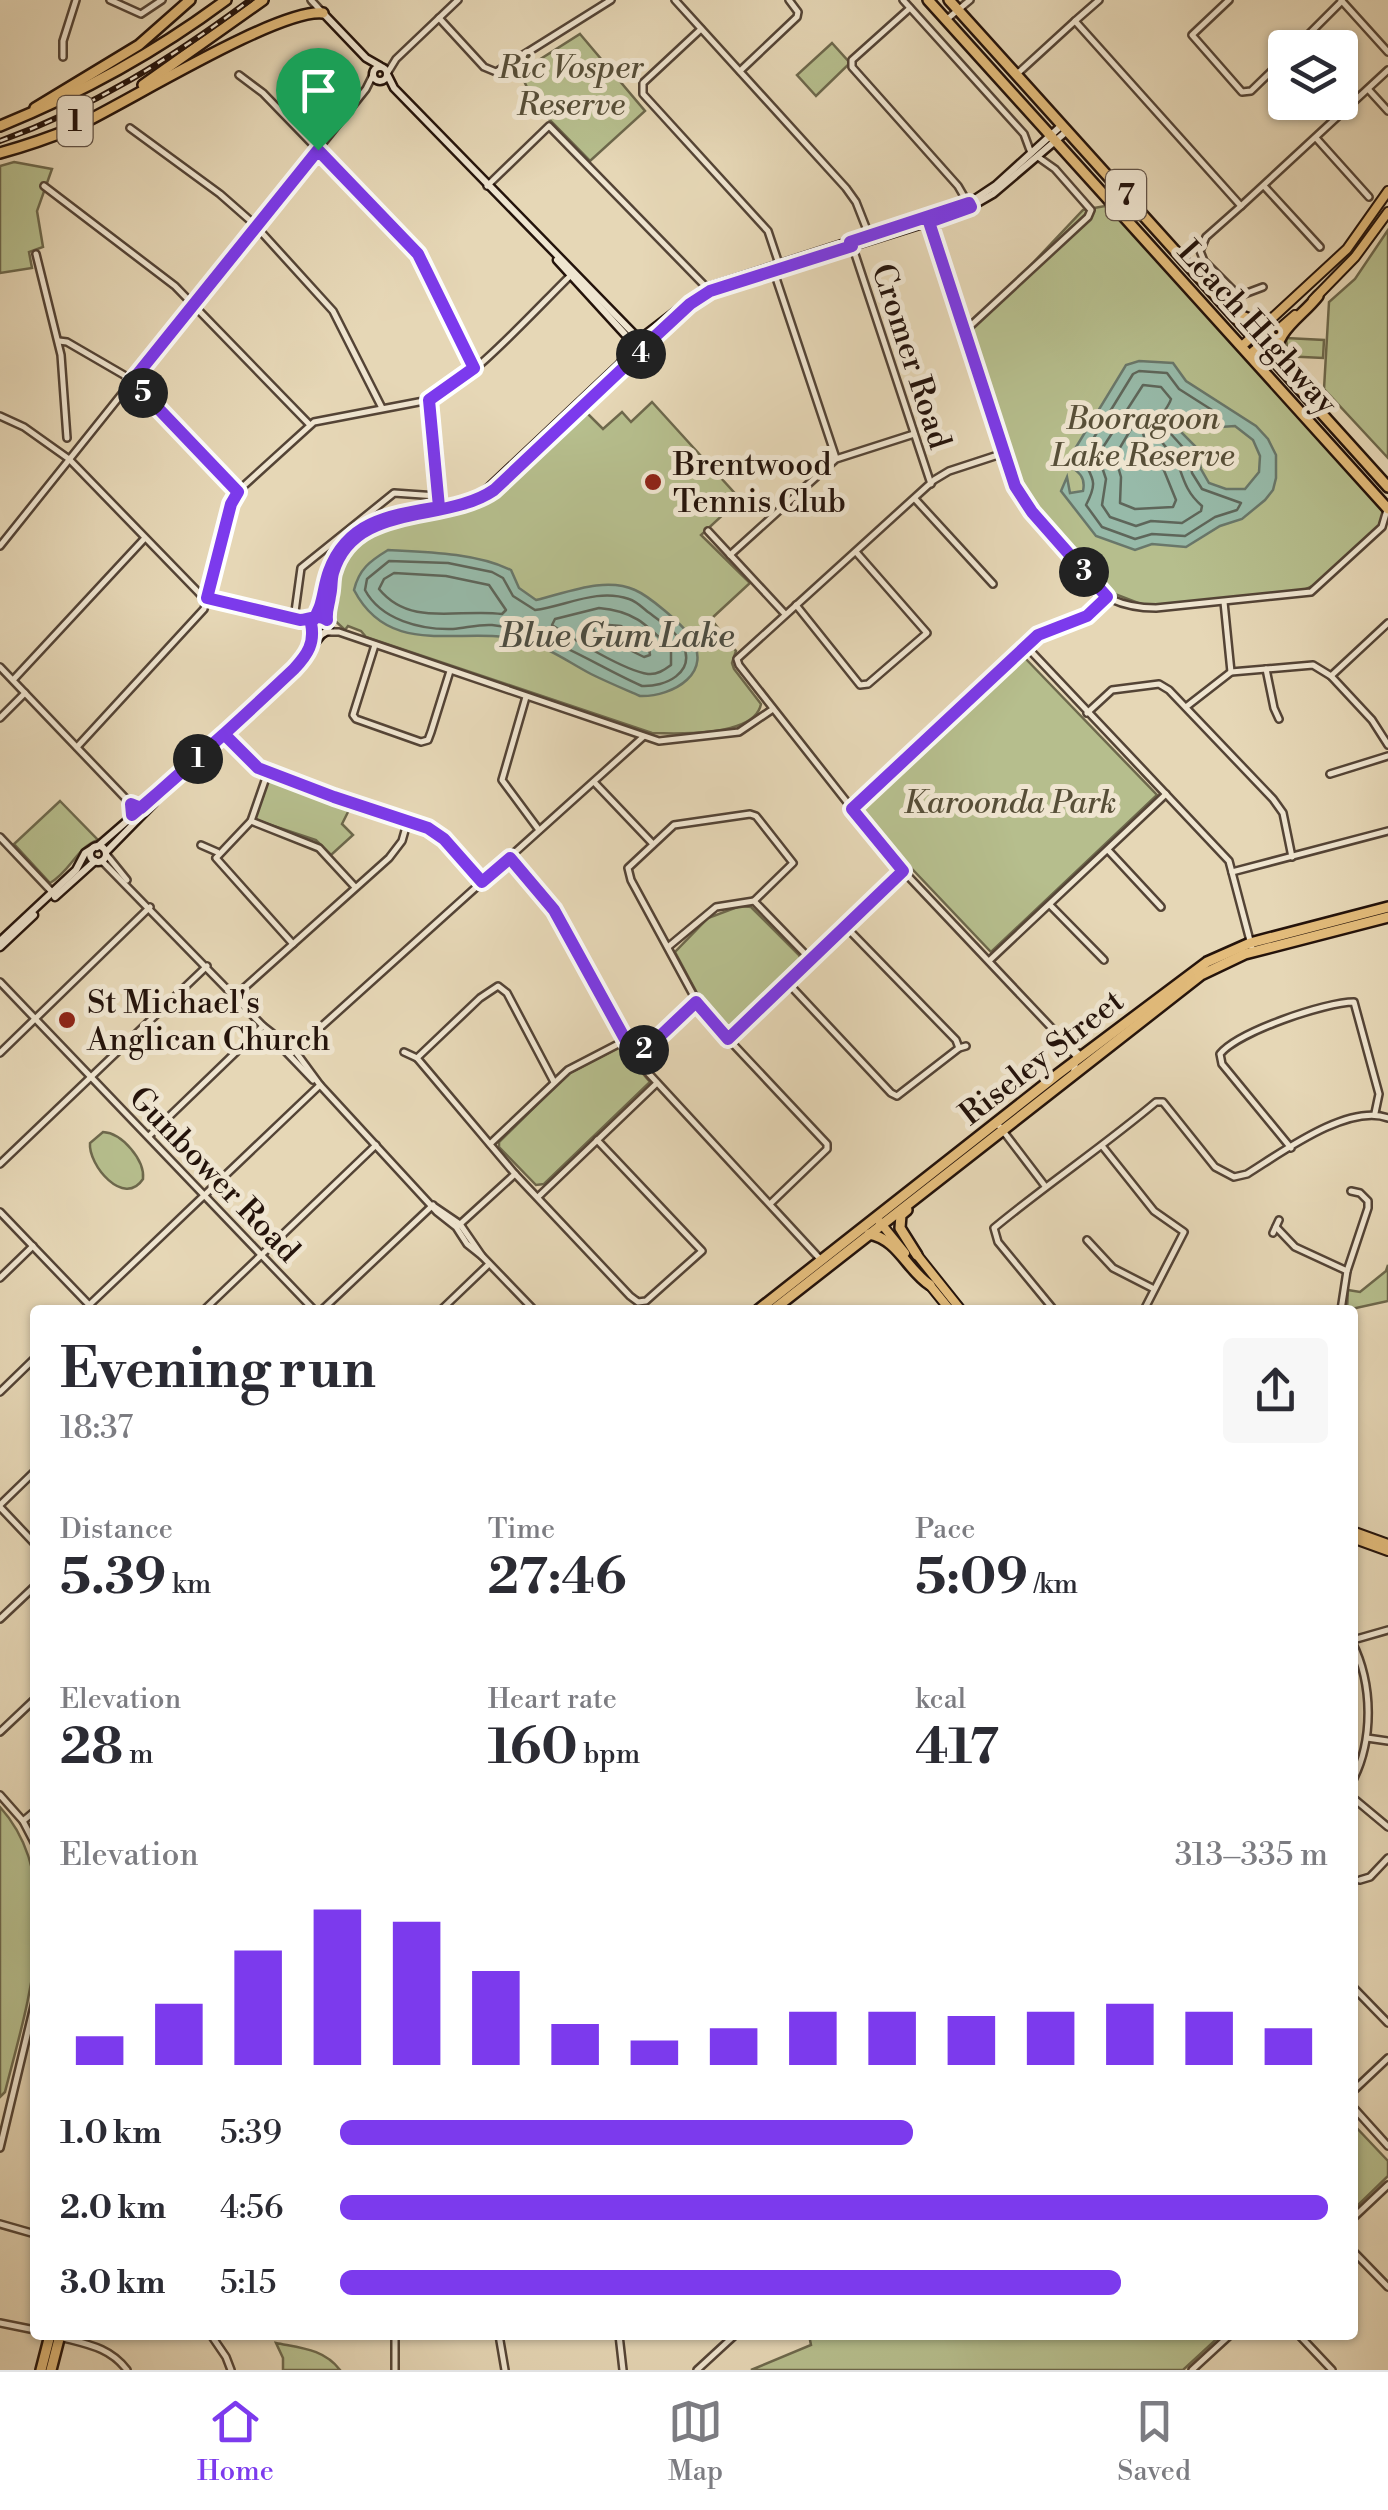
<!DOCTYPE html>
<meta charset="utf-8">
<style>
:root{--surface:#fff;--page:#f7f7f7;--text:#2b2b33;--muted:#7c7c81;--line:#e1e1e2;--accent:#7c3aed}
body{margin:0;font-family:"Libre Bodoni",serif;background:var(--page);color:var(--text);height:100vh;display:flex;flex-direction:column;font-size:38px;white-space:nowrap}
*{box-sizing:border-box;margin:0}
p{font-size:32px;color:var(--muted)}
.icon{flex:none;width:55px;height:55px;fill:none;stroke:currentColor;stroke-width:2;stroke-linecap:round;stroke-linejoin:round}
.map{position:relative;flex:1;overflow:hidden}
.sheet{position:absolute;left:30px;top:1305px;width:1328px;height:1035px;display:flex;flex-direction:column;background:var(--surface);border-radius:10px;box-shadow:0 2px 8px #0004}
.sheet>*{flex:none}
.fabs{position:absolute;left:1268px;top:30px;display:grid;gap:20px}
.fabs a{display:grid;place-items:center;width:90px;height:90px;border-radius:10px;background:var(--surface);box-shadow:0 2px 8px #0004;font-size:50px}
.pin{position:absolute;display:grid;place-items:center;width:85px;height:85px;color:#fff;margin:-102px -42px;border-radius:50% 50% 50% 0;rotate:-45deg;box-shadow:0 0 10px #0007}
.pin .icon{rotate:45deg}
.km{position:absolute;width:50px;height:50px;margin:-25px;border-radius:50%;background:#222;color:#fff;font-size:28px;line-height:50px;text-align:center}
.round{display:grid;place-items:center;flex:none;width:105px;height:105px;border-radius:10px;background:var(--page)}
.head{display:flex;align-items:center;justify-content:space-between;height:170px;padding:0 30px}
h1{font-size:55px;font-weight:700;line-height:75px}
.metrics{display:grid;grid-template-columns:repeat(3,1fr);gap:15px;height:170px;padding:10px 30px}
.metrics div{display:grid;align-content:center}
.metrics b{font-size:50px;font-weight:700}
.metrics small{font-size:28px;font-weight:400}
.metrics p{font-size:28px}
.chart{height:280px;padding:20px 30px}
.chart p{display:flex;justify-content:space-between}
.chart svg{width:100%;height:180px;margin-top:10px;stroke:var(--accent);stroke-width:6}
ul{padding:0 30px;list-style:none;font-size:32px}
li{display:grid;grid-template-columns:160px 120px 1fr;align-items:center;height:75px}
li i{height:25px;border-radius:12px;background:var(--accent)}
.menu{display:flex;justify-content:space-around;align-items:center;height:140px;border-top:2px solid var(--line);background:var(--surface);font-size:28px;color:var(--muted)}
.menu a{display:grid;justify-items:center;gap:5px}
.menu .current{color:var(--accent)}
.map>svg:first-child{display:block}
.green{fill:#b6be8d;stroke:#6d684c;stroke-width:2.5}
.water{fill:#97baa9;stroke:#69776a;stroke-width:2.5;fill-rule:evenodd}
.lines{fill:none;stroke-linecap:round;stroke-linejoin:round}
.shore{stroke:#5e665a;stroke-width:2.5}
.minor-casing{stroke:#544436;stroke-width:10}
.tertiary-casing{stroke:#544436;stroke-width:10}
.secondary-casing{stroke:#24130b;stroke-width:11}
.primary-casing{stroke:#24130b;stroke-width:12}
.trunk-casing{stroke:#24130b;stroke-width:14}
.motorway-casing{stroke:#24130b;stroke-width:14}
.minor{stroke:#efe5d0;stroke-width:5}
.tertiary{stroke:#efe5d0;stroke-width:5}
.secondary{stroke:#efe5d0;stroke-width:6}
.primary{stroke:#e3bc7b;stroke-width:8}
.trunk{stroke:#e3bc7b;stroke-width:9}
.motorway{stroke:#e3bc7b;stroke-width:9}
.rail-casing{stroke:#24130b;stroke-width:6}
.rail{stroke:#efe5d0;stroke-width:2.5;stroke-dasharray:8;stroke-linecap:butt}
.route-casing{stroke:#fff;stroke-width:20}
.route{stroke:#7c3aed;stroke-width:12}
.poi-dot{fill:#8f2418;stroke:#efe5d0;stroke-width:4}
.labels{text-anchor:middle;stroke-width:10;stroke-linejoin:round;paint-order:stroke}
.shield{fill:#efe5d0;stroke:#615246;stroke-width:2.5}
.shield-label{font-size:30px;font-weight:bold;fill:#24130b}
.park-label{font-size:32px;font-style:italic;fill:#574f38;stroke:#efe5d0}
.street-label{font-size:32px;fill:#24130b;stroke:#efe5d0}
.poi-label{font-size:32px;fill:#24130b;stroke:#efe5d0;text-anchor:start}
.water-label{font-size:35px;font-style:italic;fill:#4c4d42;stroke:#efe5d0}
</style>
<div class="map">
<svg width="1388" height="2370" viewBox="0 0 1388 2370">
<rect width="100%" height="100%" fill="#e6d7b6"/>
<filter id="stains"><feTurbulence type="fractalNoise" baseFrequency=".002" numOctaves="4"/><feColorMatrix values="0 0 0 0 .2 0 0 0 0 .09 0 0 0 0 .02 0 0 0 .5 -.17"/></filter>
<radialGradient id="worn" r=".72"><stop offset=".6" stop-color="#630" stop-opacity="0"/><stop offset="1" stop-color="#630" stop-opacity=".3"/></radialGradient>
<g class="green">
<path d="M580,34L645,111L590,161L535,105L520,72Z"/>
<path d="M832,43L850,63L816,96L797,75Z"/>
<path d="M14,162L52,169L37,211L43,247L29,252L32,268L0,273V166Z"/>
<path d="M1105,206L1124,222L1382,509L1384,517L1380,525L1317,584L1304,590L1146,606L1107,591L1022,494L969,334L977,322L1083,210Z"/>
<path d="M1388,230V458L1324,389L1329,302L1355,279Z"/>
<path d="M1286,338L1324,340L1323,358L1283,356L1287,348Z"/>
<path d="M652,402L740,499L701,535L750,583L711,619L736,651L732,663L734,669L761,704C755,737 677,734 652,733L366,637L361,631L348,626L345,630L332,618C328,569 358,530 407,519C429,514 455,517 475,506C517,484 550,443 585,411L603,429L622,412L631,422Z"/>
<path d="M1024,657L1157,795L991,952L897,853L862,809Z"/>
<path d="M269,779L350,808L342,824L353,835L331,855L316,840L253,819Z"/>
<path d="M60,801L98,840C77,847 70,872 50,883L14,844Z"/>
<path d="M740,906L751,907L799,955L802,962L728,1029L704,1006L675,952L708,918Z"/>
<path d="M620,1047L650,1082L544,1184L536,1185L499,1147V1142L568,1074Z"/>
<path d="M103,1132C122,1133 145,1160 143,1179C124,1208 88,1165 90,1143Z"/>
<path d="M1388,1265V1301L1347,1310L1348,1290L1360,1292L1386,1271Z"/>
<path d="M0,1807C68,1882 27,2005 5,2092L0,2097Z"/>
<path d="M1353,2124L1388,2161V2176L1353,2210Z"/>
<path d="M809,2335H1221L1183,2370H751L811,2345Z"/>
<path d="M276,2343C301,2348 324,2349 340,2370H283V2358Z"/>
</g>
<g class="water">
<path d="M1139,361L1173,363L1186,381L1256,426L1268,439L1276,455V478L1273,490L1265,500L1242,519L1220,526L1186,547L1152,544L1135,550L1096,536L1061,491L1067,477L1070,493L1083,491C1086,477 1079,472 1068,465L1073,452L1126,365ZM1185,422L1205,428L1235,426L1253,440L1260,456L1259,472L1245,489H1226L1209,483L1201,469L1197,448L1181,432Z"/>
<path d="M388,550C428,552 476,553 511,570L519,588L536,600C566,593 605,576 635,590C649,596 681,623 689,635C716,672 673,697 640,696C624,689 607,682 591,674C570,663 551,649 529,642C468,622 392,663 354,590C359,569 370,561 388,550Z"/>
</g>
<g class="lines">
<g class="shore">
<path d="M1139,371L1167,373L1179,389L1212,410L1209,418L1194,413L1179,414L1171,423V434L1189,454L1192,473L1202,489L1241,503L1237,510L1215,517L1185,536L1152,534L1135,539L1102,527L1086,505C1099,480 1092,479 1082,457L1133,374Z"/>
<path d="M1143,385L1161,387L1171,399C1168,409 1158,416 1158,428C1158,446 1173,450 1178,464C1184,481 1187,493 1202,506L1201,511L1182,523L1151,521L1136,526L1110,517L1102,505L1106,479L1098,455Z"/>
<path d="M1140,422L1147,448L1163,468L1176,500L1173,507L1135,509L1120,503L1121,477L1115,456L1134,424Z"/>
<path d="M389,561L448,563L492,572L503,578L513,596L535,610C566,606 597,588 629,599C636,601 643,608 648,612C660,621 677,632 683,645C696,673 665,687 642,686C592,664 548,631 492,625C479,624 466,628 453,629C421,630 381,620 365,590L367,579Z"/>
<path d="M394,573L446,576L489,585L506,610L502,614C459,608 411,628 379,589L384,579Z"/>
<path d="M599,608C634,611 646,624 671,649V665C664,670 657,675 648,674C625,671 571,638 552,625L555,619Z"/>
<path d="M597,624L621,626L649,648L650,655L644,657L595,633L593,628Z"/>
</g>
<g class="minor-casing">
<g id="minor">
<path d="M110,0L141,14L162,0"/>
<path d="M675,0L846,188L856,202L869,235"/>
<path d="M903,0L1024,134L1031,153"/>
<path d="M1229,0L1192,35L1242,92L1251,91L1285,58"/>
<path d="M1341,0L1388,52"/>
<path d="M910,8L852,60V67L958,186L969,205"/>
<path d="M439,18L484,67L496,72L611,0"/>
<path d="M946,20L970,0"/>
<path d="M1075,21L1099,0"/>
<path d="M701,29L643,83V94L768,231L779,264"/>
<path d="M1295,48L1342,1"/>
<path d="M63,57V41L76,0"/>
<path d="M740,71L797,17L798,12L789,0"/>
<path d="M388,72L396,59L458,0"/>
<path d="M239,75L263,93L418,253L474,368"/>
<path d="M1368,89L1388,111"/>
<path d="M130,128L220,194L253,223L333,311L382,408"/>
<path d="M1316,138L1369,197"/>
<path d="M44,186L175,286L309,424"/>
<path d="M487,186L549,126L708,289"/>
<path d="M1264,186L1320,247"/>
<path d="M1241,206L1206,237L1200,251L1204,261L1239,296L1263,287"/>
<path d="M928,221L1015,486C1025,505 1094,591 1111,599C1124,605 1141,608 1156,608L1311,592L1382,527L1387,510"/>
<path d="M852,245L931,484"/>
<path d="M36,254L61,355L67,438"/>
<path d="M773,269L836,458"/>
<path d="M966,330L1088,217L1091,210L1055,169L1038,157"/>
<path d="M59,341L67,342L129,378L238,491"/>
<path d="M429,400L440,512"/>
<path d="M1004,453L949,471L934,480L737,659L739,665L891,858L1063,1040"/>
<path d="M915,499L993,584"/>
<path d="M708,531L785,614"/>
<path d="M0,546L366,89L373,75"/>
<path d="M730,555L836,459L914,434"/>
<path d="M1224,602L1231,672"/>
<path d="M796,605L860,685L868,684L927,633L856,552"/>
<path d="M294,619L301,568L394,493L437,496"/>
<path d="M375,645L353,715L356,719L421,742L428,740L431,732L450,671"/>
<path d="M1026,646L1229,861L1253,952"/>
<path d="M0,667L131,804L141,808"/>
<path d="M1266,669L1274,708L1279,719"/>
<path d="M1331,676L1388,623"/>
<path d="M13,680L145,538"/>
<path d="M526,697L502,780L539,830"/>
<path d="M1186,707L1231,672L1313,665L1331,676L1372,720L1388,745"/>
<path d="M1087,713L1112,690L1159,684L1169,690L1273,799L1283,813L1292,857"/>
<path d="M0,718L25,693"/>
<path d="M224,735L258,768L334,797L428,827L444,839L482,882"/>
<path d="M77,747L204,609L231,504L238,491L314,422L429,400C469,384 537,308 571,275"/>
<path d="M268,772L251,821L216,858L293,944"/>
<path d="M1330,774L1388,756"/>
<path d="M594,782L653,844"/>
<path d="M852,809L1038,635L1087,616L1107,597"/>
<path d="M251,821L319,848L355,887"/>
<path d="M0,837L53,893"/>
<path d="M201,845L217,852"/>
<path d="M1108,850L1161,907"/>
<path d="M510,858L554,910L639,1063L821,1260"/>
<path d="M1232,872L1388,831"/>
<path d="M754,901L793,863L756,816L750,814L674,825L628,868L631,880L702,1011L827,1144V1149L771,1203"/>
<path d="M1050,905L1104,960"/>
<path d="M845,926L956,1040L959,1048"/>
<path d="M668,947L716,907L754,901L810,959"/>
<path d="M990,960L1166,794"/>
<path d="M0,982L314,1310"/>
<path d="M787,982L891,1093L897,1096L959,1048L966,1046"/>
<path d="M235,996L389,858L402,841L408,820"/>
<path d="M728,1039L903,871"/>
<path d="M404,1052L417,1058"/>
<path d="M0,1053L150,907"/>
<path d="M292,1053L643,737"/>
<path d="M636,1058L696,1002"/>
<path d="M554,1082L507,993L498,986L480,998L417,1058L515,1174L630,1296L638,1302L646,1301L702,1251L597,1140"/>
<path d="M997,1123L1045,1186"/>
<path d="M149,1136L263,1026"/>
<path d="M490,1144L568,1070L624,1041"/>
<path d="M1103,1147L1154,1211L1184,1232L1144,1310"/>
<path d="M1291,1148L1222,1064L1220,1054C1238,1032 1325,1002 1354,1002L1379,1094L1375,1113"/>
<path d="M0,1164L207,966"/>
<path d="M538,1197L657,1083"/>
<path d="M0,1212L94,1310"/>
<path d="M458,1226L515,1174"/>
<path d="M1276,1227L1295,1247L1347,1271"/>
<path d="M1273,1233L1279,1220"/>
<path d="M1087,1240L1113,1268L1154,1289"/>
<path d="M0,1278L33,1246"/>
<path d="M84,1310L320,1085"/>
<path d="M204,1310L376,1145"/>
<path d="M322,1310L433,1205"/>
<path d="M441,1310L489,1264"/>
<path d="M1054,1310L998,1242L994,1228C1047,1184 1104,1146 1156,1102H1163L1215,1167L1234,1177L1247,1174C1281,1153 1348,1103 1388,1118"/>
<path d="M1341,1310L1347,1271L1368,1208V1201L1360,1193L1351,1191"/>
<path d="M0,1392L35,1358"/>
<path d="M0,1505L35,1471"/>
<path d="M0,1507L35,1544"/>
<path d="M0,1619L35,1586"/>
<path d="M1353,1640L1388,1630"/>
<path d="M1352,1642C1373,1684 1374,1740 1352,1782"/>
<path d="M0,1732L35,1699"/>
<path d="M1367,1738L1388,1741"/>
<path d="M1352,1797L1388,1827"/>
<path d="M23,1821L35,1811"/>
<path d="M1360,1880L1370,1877L1388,1858"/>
<path d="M1352,1986L1388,2023"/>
<path d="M1352,2092L1388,2058"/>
<path d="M1352,2219L1388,2185"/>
<path d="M0,2224L35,2234"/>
<path d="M1352,2250L1388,2287"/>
<path d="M211,2335L226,2357L231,2370"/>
<path d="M395,2335V2370"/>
<path d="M499,2335L505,2370"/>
<path d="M619,2335L623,2370"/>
<path d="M1299,2335L1332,2370"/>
<path d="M697,2370L735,2335"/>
<path d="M1192,2370L1230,2335"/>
</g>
</g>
<g class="tertiary-casing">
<g id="tertiary">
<path d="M311,0L322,12"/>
<path d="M1016,75L1075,21L1241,206L1388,70"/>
<path d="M0,416L24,427L69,459L201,595L300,620L314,619"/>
<path d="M325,632H339L659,741L739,732L773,709"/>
<path d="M106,854L127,880"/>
<path d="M102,861L263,1026L295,1051L320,1085L437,1212L456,1227L467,1244L482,1256"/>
<path d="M266,1031L313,1080"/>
<path d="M1063,1040L1078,1053L1073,1074"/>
<path d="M1064,1043L1078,1058"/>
<path d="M435,1207L460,1224L482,1256L534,1310"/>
<path d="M0,1795L23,1821L35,1844"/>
<path d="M1352,2106L1388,2146"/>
<path d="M0,2148L35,2002"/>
<path d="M0,2323L35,2330"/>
<path d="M60,2337C86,2344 110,2347 127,2370"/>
</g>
</g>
<g class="secondary-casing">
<g id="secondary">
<path d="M323,13L366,58L380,66"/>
<circle cx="380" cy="74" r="7"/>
<path d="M388,76L394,88L637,337"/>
<path d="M967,209L993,194L1067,131"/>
<path d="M557,260L632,342"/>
<circle cx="640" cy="345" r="9"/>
<path d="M642,337L706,288L969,203L996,185L1062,125"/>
<path d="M648,343L689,304L710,291L932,221"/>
<path d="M559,429L638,354"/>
<circle cx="320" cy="625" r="9"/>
<path d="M317,617C327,598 325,576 336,557C369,501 433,519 483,493L619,365L632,348"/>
<path d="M327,620C325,581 341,549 373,527"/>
<circle cx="98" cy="854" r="8"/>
<path d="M97,847L195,762L294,669L322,634"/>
<path d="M106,852L154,803"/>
<path d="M55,897L95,861"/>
<path d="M0,941L76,870L85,853L93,848"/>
<path d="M0,947L34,915"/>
</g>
</g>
<g class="primary-casing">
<g id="primary">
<path d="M1313,300L1355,257L1388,212"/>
<path d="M1242,346L1347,249L1388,191"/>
<path d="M1249,355L1295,315"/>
<path d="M879,1221L905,1253"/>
<path d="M914,1251L961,1310"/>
<path d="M929,1284L950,1310"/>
<path d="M1352,1531L1388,1544"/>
<path d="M1352,1538L1388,1551"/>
</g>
</g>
<g class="trunk-casing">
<g id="trunk">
<path d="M928,0L1388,509"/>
<path d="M949,0L1388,487"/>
<path d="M1234,313L1265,325"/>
<path d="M1276,362C1273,331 1301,318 1318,296"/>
<path d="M907,1210L901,1215L900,1228L917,1255"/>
<path d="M869,1234C898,1239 907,1270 930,1285"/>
<path d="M758,1310L1058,1074L1207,962L1250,943L1388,907"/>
<path d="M773,1310L1201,975L1245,954L1388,917"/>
<path d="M41,2370L50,2335"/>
<path d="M51,2370L60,2335"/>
</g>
</g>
<g class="motorway-casing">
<g id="motorway">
<path d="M143,85L263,0"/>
<path d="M35,108L139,45L190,0"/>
<path d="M0,126C82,93 155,53 226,0"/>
<path d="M0,153C25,146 49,138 73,128C123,105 278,8 323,13"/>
</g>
</g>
<use href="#minor" class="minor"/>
<use href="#tertiary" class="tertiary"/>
<use href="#secondary" class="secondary"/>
<use href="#primary" class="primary"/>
<use href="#trunk" class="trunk"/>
<use href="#motorway" class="motorway"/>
<g class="rail-casing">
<path id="rail" d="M0,141C92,108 172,58 250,0"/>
</g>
<use href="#rail" class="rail"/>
</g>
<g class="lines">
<g class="route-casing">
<path id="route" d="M318,150L418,254L474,368L429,400L439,507C392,515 348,520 329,571C322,590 324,607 311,623C315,643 308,654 294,669C241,719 188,768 132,815L131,804L141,808L224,734L258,768L334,797L428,828L444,839L482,882L510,858L554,910L636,1059L696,1002L728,1039L903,871L852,809L1038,635L1087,616L1107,597L1032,512L1015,486L929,222L971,207L969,203L850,242L852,246L710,291L690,304L648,343L646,351L638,354L494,490C445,524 354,501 333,573C331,580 332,589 330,596C329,605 326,610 327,620C319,614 310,619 300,620L207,598L231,504L238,492L132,381L318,150"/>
</g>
<use href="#route" class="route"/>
</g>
<g class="poi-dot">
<circle cx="653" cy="482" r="10"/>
<circle cx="67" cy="1020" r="10"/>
</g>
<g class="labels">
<g class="shield">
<rect x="57.5" y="96" width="35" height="50" rx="8"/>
<rect x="1106" y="170" width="40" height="50" rx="8"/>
</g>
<g class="shield-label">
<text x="75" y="131">1</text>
<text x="1126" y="205">7</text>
</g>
<g class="park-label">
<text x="571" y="78">Ric Vosper<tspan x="571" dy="37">Reserve</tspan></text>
<text x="1143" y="429">Booragoon<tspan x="1143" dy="37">Lake Reserve</tspan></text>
<text x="1010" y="813">Karoonda Park</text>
</g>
<g class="street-label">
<text transform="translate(1258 327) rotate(48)" y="11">Leach Highway</text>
<text transform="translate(912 356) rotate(72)" y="11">Cromer Road</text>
<text transform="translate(1041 1057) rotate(-38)" y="11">Riseley Street</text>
<text transform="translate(215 1174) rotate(46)" y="11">Gunbower Road</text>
</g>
<g class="poi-label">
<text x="673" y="475">Brentwood<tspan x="673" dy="37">Tennis Club</tspan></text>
<text x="87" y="1013">St Michael's<tspan x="87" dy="37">Anglican Church</tspan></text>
</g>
<g class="water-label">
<text x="617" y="647">Blue Gum Lake</text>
</g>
</g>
<rect width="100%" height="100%" filter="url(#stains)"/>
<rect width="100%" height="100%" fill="url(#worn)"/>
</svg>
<div class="fabs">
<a><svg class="icon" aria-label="layers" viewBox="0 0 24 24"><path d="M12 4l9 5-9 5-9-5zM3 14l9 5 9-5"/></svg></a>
</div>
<div class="pin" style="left:318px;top:150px;background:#1e9e55"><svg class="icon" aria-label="arrive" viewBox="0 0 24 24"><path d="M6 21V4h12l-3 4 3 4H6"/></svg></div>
<b class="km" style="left:198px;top:759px">1</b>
<b class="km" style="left:644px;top:1050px">2</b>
<b class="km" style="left:1084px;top:572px">3</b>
<b class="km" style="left:641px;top:354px">4</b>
<b class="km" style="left:143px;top:393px">5</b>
<section class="sheet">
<div class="head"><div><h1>Evening run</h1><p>18:37</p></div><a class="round"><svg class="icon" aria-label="share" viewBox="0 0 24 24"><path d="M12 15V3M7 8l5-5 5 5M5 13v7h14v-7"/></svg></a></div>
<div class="metrics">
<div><p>Distance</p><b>5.39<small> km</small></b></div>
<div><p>Time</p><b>27:46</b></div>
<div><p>Pace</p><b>5:09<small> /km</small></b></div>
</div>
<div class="metrics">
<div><p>Elevation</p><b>28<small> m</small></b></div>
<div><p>Heart rate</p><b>160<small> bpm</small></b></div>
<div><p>kcal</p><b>417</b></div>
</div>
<div class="chart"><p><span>Elevation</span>313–335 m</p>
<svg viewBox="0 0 160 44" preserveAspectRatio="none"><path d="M5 44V37M15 44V29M25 44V16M35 44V6M45 44V9M55 44V21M65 44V34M75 44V38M85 44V35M95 44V31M105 44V31M115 44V32M125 44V31M135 44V29M145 44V31M155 44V35"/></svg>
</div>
<ul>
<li><b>1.0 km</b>5:39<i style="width:58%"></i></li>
<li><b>2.0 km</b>4:56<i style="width:100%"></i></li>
<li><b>3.0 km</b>5:15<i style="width:79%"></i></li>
</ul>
</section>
</div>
<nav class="menu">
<a class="current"><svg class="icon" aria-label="home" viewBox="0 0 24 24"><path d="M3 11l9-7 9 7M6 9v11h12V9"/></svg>Home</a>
<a><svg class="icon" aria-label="map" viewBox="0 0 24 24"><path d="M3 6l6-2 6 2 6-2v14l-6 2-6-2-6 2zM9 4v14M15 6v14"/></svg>Map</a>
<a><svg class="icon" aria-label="saved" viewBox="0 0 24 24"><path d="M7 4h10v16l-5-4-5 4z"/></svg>Saved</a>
</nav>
